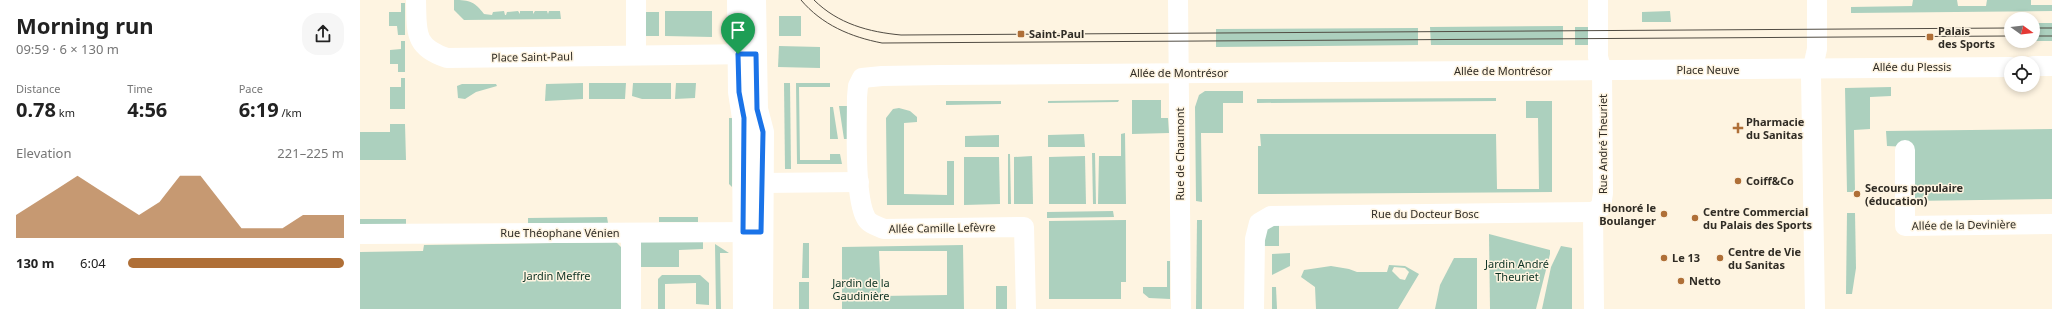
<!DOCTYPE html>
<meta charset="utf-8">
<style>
:root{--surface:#fff;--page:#f6f6f6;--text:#222;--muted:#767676;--accent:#af6f37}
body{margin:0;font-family:"Noto Sans",sans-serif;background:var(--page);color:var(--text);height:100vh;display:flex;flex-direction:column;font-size:15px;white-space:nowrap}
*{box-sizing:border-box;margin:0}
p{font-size:13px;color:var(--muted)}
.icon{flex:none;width:22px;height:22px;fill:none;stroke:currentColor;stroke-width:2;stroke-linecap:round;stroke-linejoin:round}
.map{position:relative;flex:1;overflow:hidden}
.drawer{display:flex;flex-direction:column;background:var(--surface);width:360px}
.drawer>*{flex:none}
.needle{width:26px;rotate:105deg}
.buttons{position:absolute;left:1644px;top:12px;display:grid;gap:8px}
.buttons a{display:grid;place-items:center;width:36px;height:36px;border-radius:50%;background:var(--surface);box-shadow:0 2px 6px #0003;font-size:20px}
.pin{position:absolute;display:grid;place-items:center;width:34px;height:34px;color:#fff;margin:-41px -17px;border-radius:50% 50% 50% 0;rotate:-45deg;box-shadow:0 0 4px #0007}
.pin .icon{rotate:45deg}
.round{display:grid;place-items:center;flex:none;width:42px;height:42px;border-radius:16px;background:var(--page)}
.head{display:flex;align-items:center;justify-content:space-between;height:68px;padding:0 16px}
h1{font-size:22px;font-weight:700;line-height:30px}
.metrics{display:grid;grid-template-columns:repeat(3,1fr);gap:6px;height:68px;padding:4px 16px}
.metrics div{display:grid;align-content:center}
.metrics b{font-size:20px;font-weight:700}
.metrics small{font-size:11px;font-weight:400}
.metrics p{font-size:11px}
.chart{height:112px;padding:8px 16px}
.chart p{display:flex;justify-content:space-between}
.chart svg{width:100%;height:72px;margin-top:4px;fill:var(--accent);opacity:.7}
ul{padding:0 16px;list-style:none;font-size:13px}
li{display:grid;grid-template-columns:64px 48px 1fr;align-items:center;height:30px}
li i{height:10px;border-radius:5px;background:var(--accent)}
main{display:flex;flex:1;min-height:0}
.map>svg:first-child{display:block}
.green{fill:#acd0be;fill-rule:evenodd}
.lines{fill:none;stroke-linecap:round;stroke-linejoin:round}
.minor{stroke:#fff;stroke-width:20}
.secondary{stroke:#fff;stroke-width:22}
.tram{stroke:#514c43;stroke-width:1}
.route-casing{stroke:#fff;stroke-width:8}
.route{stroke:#1a73e8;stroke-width:5}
.poi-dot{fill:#af6f37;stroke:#fef4e1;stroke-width:1.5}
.labels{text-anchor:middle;stroke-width:3;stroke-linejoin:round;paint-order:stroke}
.poi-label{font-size:11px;font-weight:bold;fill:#302c25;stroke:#fef4e1;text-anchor:start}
.street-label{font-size:11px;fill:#302c25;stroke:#fef4e1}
.park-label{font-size:11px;fill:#0b3122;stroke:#fef4e1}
</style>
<main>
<section class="drawer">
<div class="head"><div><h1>Morning run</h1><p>09:59 · 6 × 130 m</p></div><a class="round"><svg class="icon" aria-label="share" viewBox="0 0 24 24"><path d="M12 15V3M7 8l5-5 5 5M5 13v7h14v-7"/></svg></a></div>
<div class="metrics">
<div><p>Distance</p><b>0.78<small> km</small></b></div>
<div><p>Time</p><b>4:56</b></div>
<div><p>Pace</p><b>6:19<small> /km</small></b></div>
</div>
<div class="chart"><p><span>Elevation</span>221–225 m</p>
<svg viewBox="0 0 160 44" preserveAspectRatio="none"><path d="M0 44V30L10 22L20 14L30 6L40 14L50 22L60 30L70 22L80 6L90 6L100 22L110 38L120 38L130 38L140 30L150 30L160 30V44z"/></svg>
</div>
<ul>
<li><b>130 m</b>6:04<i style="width:100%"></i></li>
</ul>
</section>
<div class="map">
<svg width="1692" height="309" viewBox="0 0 1692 309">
<rect width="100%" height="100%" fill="#fef4e1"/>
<g class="green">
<path d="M94,0C110,0 115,2 124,14L132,15L133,12L144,11L145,15H146L147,12L158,11L160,14V11H173V14L175,11H187L188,14L189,11H200L201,19L104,20L94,10Z"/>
<path d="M1553,0H1597L1598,6H1626L1627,0H1671V5H1692V11L1491,13V7L1552,6Z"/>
<path d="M41,3H45V35H38L37,26H29V12H41Z"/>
<path d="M305,11H352V37L305,36Z"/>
<path d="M1310,11L1311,22H1282V12Z"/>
<rect x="282" y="12" width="17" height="24"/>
<rect x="419" y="16" width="22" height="20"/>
<path d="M1673,23H1692V41H1665H1673Z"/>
<path d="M1203,26V45H1071L1070,27Z"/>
<rect x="1215" y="27" width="16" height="18"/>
<path d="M1058,28V45L856,47V29Z"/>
<path d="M41,41H45V72H38V64H30V50L41,49Z"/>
<path d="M419,46L460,47V68L418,67Z"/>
<path d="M41,78H45V109H30V87H41Z"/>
<path d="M223,83V99L185,101L186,84Z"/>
<path d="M229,83H266L265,99H229Z"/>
<path d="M273,83H311V99H282L272,96Z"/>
<path d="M316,83H336L335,98L315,99Z"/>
<path d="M424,83H430L431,169H425Z"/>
<path d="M436,83H470V87H439L440,160H470V154H480L482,164H437Z"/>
<path d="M102,84H136L137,86L116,92L105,99L98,98L97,86Z"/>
<path d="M1531,87V96L1510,97V129L1494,130L1495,192H1487L1485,88Z"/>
<path d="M845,91H883V103H863V133H841L842,202L836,201L835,107L839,95Z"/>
<path d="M1136,98V101L897,103V99Z"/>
<path d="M759,100L758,102L688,103V101Z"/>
<path d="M772,100H801V118H808L809,133L772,134Z"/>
<path d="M586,101H641V104L586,105Z"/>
<path d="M1166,101H1192V192L898,194V146H901L900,134H1136L1137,189H1179L1178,118H1166Z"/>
<path d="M479,106H490V139H484Z"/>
<path d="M470,107H473L478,139H470Z"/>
<path d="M539,108L550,111L557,117V122L544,123V194L587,195V161H594V205H527L526,118L533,109Z"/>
<path d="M369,118H373L372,187L369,184Z"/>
<path d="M30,124H45L46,160H0V132H30Z"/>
<path d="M1692,129V199L1550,201L1549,147L1527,146L1526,131Z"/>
<path d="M765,133L766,204H738L739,156H761V134Z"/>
<path d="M724,134L725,147H688V135Z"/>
<path d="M639,135V147H605V136Z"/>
<path d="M732,153H735L736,204H733Z"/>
<path d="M648,154H650L651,204H648Z"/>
<path d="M672,156L673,204H654V157Z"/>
<path d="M725,156L726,204H689V157Z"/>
<path d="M604,157H639L640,204L604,205Z"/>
<path d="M753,211L754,217L687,218V212Z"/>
<path d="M1487,213H1495L1496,268L1492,294H1486Z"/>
<path d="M247,217L248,223H168V218Z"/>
<rect x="299" y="217" width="39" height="5"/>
<rect x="0" y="219" width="46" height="5"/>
<path d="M766,220V282H761V299H689V221Z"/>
<path d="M837,220H842V309H836Z"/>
<path d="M919,224V246H901L905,228Z"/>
<path d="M1129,234L1190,250V254L1176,309H1130Z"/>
<path d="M256,242L265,251V309H0V252L63,251L64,245Z"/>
<path d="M278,242H343V249L319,250V267H278Z"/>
<path d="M443,243H449V278H442Z"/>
<path d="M355,244L369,253H360L361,309H356Z"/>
<path d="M603,245L604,309H482V247ZM519,251H587V295L521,296Z"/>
<path d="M1201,246L1212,248V309H1182L1191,267Z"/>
<path d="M930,253V266L912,275V254Z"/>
<path d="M1094,258H1117V309H1075L1080,285Z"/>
<path d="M807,261H810V299L789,298L783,293V287H807Z"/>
<path d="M1029,265L1045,266L1059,274L1038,309H956L955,287L941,277L944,270L971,266L989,269L997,272H1027ZM1034,267L1045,268L1049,272L1045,280L1040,279L1032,271Z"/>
<path d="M302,275H340L349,283V305L336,304V283L305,284V309H298V279Z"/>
<rect x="439" y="282" width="10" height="27"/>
<rect x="636" y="286" width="11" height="23"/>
<path d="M912,287H916L917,309H912Z"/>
</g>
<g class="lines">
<g class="minor">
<path d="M56,0C57,31 53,47 87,58L395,54"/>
<path d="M276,0V55"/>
<path d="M818,0L821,309"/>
<path d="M1673,66H1692"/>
<path d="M1545,150V226L1692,224"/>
<path d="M402,183L499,182"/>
<path d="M271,233V309"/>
<path d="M0,234L399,232"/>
<path d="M666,309L664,227L524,229C517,226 509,224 506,218C494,197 497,124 497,97L498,86L502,78L522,76L581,75L1651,67"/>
<path d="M894,309L895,239L899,223L911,216L1233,212"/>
<path d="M1234,309L1233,212L1241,207L1243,193L1242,71L1238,57V0"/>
<path d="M1455,309L1451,76L1457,49V0"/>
</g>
<g class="secondary">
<path d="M378,0L379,92L383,118L384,309"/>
<path d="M395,0L397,109L403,132L402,309"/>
</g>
<g class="tram">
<path d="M441,0C462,25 491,37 522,43L1651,36"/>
<path d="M454,0C478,24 509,32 541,35L1651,28"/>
<path d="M1673,28H1692"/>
<path d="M1673,36H1692"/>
</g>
</g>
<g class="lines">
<g class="route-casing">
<path id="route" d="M378,54H396L397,109L403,132L401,232H383L384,118L379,92Z"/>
</g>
<use href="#route" class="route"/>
</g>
<g class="poi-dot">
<rect x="657" y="30" width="8" height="8" rx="2"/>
<rect x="1566" y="33" width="8" height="8" rx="2"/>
<path d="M1376 122h4v4h4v4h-4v4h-4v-4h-4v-4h4z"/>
<circle cx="1378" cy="181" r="4"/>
<circle cx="1497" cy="194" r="4"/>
<circle cx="1304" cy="214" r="4"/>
<circle cx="1335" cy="218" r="4"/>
<circle cx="1304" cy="258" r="4"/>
<circle cx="1360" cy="258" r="4"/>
<circle cx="1321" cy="281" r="4"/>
</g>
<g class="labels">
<g class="poi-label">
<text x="1578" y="35">Palais<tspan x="1578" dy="13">des Sports</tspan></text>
<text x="669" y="38">Saint-Paul</text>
<text x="1386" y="126">Pharmacie<tspan x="1386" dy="13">du Sanitas</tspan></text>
<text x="1386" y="185">Coiff&amp;Co</text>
<text x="1505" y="192">Secours populaire<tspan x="1505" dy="13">(éducation)</tspan></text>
<text x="1296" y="212" text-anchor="end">Honoré le<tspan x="1296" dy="13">Boulanger</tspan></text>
<text x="1343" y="216">Centre Commercial<tspan x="1343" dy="13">du Palais des Sports</tspan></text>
<text x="1368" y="256">Centre de Vie<tspan x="1368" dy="13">du Sanitas</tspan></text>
<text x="1312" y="262">Le 13</text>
<text x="1329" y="285">Netto</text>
</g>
<g class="street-label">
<text transform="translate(172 57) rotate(-1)" y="4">Place Saint-Paul</text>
<text x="1552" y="71">Allée du Plessis</text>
<text x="1348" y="74">Place Neuve</text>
<text x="1143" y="75">Allée de Montrésor</text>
<text x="819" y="77">Allée de Montrésor</text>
<text transform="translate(1243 144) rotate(-90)" y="4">Rue André Theuriet</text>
<text transform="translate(820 154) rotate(-90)" y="4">Rue de Chaumont</text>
<text x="1065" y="218">Rue du Docteur Bosc</text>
<text transform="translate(1604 225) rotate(-1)" y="4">Allée de la Devinière</text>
<text transform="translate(582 228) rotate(-1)" y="4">Allée Camille Lefèvre</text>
<text x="200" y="237">Rue Théophane Vénien</text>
</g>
<g class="park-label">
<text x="1157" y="268">Jardin André<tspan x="1157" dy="13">Theuriet</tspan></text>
<text x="197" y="280">Jardin Meffre</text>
<text x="501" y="287">Jardin de la<tspan x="501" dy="13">Gaudinière</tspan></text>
</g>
</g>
</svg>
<div class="buttons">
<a><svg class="needle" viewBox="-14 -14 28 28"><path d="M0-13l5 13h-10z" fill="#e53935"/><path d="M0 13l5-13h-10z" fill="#767676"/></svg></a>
<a><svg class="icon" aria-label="locate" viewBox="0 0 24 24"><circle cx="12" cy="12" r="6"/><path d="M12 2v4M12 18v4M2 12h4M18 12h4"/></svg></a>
</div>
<div class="pin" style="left:378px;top:54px;background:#1e9e55"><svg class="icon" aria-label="arrive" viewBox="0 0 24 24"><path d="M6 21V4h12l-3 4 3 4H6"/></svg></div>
</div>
</main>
